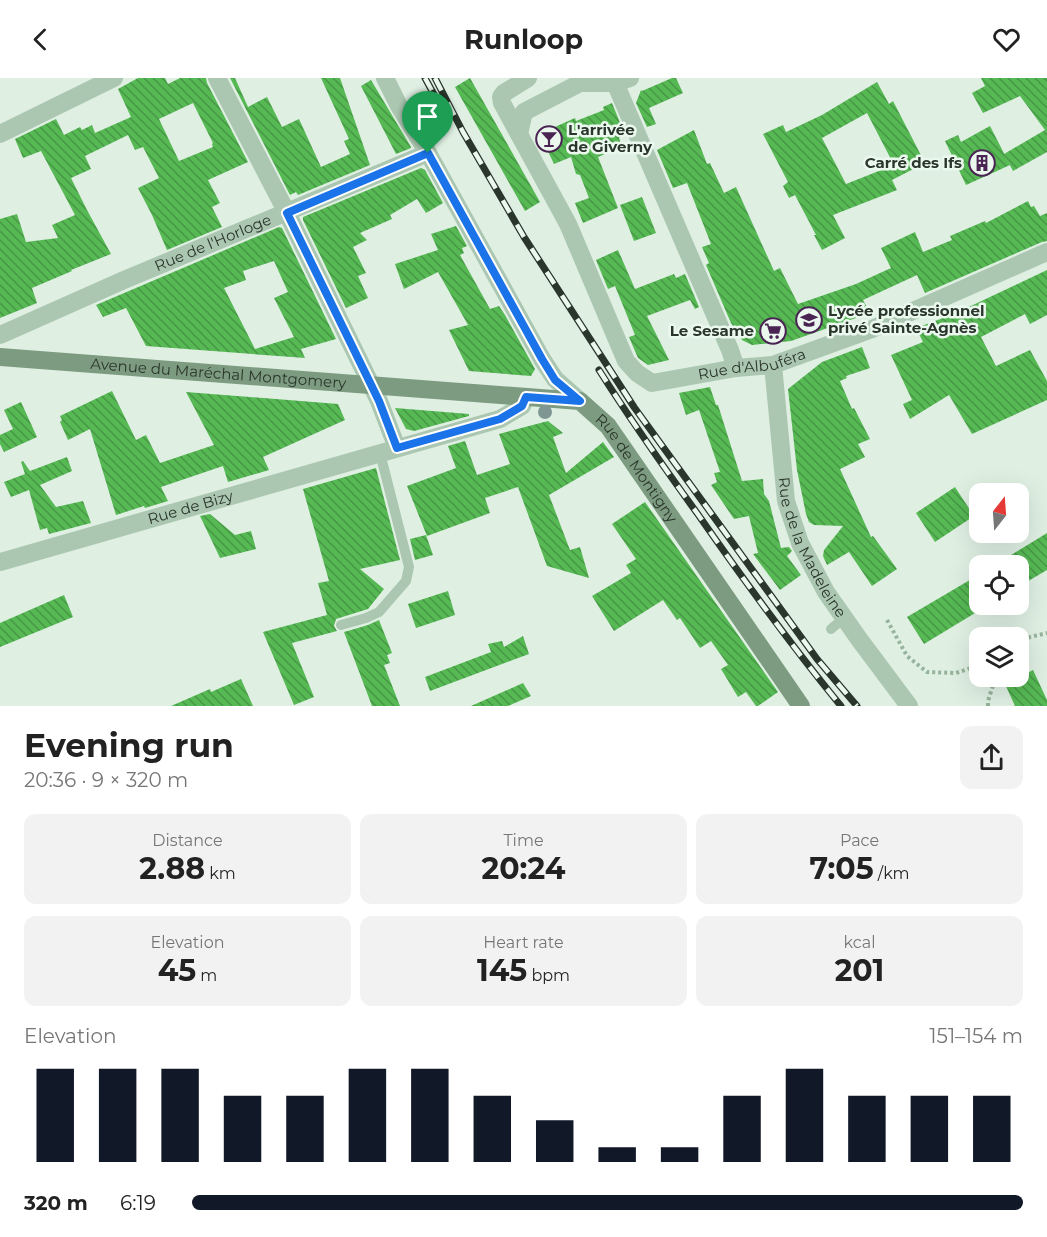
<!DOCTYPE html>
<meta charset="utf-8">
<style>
:root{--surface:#fff;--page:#f2f2f2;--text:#222;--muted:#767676;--accent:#111827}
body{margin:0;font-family:Montserrat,sans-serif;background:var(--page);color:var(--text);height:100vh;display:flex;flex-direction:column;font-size:22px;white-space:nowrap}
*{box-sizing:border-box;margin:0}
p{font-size:20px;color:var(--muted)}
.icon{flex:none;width:33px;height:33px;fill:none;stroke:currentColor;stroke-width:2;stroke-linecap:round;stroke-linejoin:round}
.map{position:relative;height:628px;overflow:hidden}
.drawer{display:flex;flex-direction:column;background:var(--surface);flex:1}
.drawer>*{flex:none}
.needle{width:39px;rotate:17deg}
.buttons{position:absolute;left:969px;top:405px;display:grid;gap:12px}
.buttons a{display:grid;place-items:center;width:60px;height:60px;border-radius:12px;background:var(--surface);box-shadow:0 6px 24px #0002;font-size:30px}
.pin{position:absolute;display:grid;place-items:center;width:51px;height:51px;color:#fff;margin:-62px -26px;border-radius:50% 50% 50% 0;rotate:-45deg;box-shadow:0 0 6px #0007}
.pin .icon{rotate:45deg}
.round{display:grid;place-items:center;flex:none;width:63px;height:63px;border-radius:12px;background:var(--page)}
.overview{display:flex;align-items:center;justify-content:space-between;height:102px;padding:0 24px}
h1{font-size:33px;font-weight:700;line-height:45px}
.figures{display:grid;grid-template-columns:repeat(3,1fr);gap:9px;height:102px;padding:6px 24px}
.figures div{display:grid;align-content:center;border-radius:12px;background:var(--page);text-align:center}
.figures b{font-size:30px;font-weight:700}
.figures small{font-size:16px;font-weight:400}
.figures p{font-size:16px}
.chart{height:168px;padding:12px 24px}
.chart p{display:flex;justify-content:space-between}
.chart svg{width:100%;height:108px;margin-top:6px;stroke:var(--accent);stroke-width:6}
ul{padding:0 24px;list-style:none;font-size:20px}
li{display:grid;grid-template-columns:96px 72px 1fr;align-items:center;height:45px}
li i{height:15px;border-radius:8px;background:var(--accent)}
header{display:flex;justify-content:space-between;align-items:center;height:78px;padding:0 24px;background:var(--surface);font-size:27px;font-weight:700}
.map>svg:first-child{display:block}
.building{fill:url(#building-back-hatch);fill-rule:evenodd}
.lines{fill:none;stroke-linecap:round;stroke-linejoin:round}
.path{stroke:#96b39b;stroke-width:4;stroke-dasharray:3 3;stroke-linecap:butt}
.lane{stroke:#acc7b1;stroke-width:10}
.street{stroke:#acc7b1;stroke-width:18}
.secondary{stroke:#7d9b80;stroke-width:18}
.rail-casing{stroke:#2a362b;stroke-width:7}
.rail{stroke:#ebf8ee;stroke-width:4.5;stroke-dasharray:14;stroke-linecap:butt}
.tree{fill:#7f9793}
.route-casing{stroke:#fff;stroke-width:12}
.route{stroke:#1a73e8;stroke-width:8}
.labels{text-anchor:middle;stroke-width:5;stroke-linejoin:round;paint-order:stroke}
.poi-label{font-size:15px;font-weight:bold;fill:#2a362b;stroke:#ebf8ee;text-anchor:start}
.street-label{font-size:15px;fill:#2a362b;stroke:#ebf8ee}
</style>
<header><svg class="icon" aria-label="back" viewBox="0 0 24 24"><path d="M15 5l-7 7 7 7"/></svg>Runloop<svg class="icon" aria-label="heart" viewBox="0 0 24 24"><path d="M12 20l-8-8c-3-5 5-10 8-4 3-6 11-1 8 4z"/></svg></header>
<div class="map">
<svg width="1047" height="628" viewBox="0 0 1047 628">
<defs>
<pattern id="building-back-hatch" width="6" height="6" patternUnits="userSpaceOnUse" patternTransform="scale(1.5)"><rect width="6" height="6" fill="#56b954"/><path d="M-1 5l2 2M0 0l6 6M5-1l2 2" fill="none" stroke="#479746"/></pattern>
</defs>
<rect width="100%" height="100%" fill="#dff0e3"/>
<g class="building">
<path d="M138,0H165L168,6L180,0H206L207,5L248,84L208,102L220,125L212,129L222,149L167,172L152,137L138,110L159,100L143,69L135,72L128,57L85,78L91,91L71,100L87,132L111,176L71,192L72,193L32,210L37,225L0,240V141L17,136L26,164L58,160L52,147L75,137L41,73L23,80L15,61L56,41L64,57L80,49L82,52L92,47L95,55L131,39L118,11ZM193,25L213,65L212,66L213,69L179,83L159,41Z"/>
<path d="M230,0H235L248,29L267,19L282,49L299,41L321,89L350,76L344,63L349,61L321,0H340L370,87L298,117L296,114L290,117Z"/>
<path d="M470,0L540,124L525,133L455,9Z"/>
<path d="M672,0H676L683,15L649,30L656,46L647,49L636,25L641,12L642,13Z"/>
<path d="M981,0H1047V74L1013,93L1004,76L1045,52L1020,18L983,35L972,15L985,8Z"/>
<path d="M371,2L411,69V70L396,76L361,8Z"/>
<path d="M877,4L889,26L893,23L925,85L892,102L897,112L833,137L845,160L822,172L814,157H816L795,117L789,120L783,108L788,104L763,56L783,47L786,54L822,37ZM867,35L894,87L846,106L822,60Z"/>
<path d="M612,25L625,57L619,60L622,69L598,79L618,130L583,145L575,125L589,120L580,97L576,96L571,79L554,86L542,61L546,53L575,40L576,43L604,32L603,29Z"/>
<path d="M990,48L1010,87L966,107L945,63L958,57L961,64Z"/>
<path d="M694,52L707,86L710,85L724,115L736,109L774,193L780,190L798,226L856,206L891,190L881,170L915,154L923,174L952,162L950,158L985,143L986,145L1028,123L1031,129L1034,128L1040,138L1047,135V163L1042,164L925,215L917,197L863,222L870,235L791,263L752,267L742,262L731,245L706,187L709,185L702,169L711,166L687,105L673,110L657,72Z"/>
<path d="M421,90L425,92L443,125L426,135L417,121L390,137L392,141L360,155L367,162L353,169L366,195L358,198L368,220L346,230L303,142V139Z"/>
<path d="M642,119L656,155L634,163L620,127Z"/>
<path d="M456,148L467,168L462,170L464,175L460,177L490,231L499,228L505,237L535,291L531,298L469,293L449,252L468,247L438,194L404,211L395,186L438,172L431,156Z"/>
<path d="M279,149L282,150L336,261L301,271L305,280L146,268L126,230L103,239L96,227ZM274,183L288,214L274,220L294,259L255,271L224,210L246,202L243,193Z"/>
<path d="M618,172L635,211L674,196L676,200L685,196L699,229L695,231L690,222L647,238L669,282L648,287L638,280L629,259L635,257L615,208L608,211L596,182Z"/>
<path d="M1047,192V237L1030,246L1025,236L981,259L996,288L1030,272L1047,303V322L972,356L949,317L910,341L903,326L912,322L891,277L923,264L916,250L954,236Z"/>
<path d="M862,269L870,290L846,298L847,300L840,303L852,331L854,330L870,361L858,366L865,379L840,391L871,459L873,458L897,491L872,508L849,474L827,487L823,478L824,472L843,448L814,447L809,444L806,436L797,392L788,311L822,284Z"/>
<path d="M710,309L716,327H718L742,403L763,401L764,416L769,423L781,470L789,469L792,473L787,478L801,497L780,512L753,476L758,475L749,438L734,441L711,407L717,404L714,395L720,394L699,332L686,337L679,315Z"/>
<path d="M112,313L136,362L146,357L160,385L214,367L186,314L338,326L345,342L263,379L269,392L228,404L223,388L161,409L168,423L145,430L144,428L116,437L90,351L68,362L60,344L62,342L60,338Z"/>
<path d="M21,324L37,359L4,374L0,366V357L13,351L4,332Z"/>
<path d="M395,330L469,336V338L414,353L406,351Z"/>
<path d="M548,343L563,355L553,359L566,395L603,364L614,379L549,417L570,472L580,469L589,500L547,488L518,409L485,420L490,435L427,458L407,408L456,390L448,368L465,363L477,397L510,386L499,356Z"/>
<path d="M67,379L72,393L40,407L56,429L83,423L91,445L49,456L47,450L40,452L29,412L11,419L4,404L25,396L21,384L23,383L30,393Z"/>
<path d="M376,390L400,482L360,491L384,511L368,531L336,541L334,548L337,553L292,565L314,619L294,627L263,554L327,537L318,505L329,503L303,411Z"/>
<path d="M955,409L974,438L935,464L916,435Z"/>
<path d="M645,424L778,614L758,628H756L746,614L738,619L721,591L728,587L711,563L700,570L680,540L677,542L663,522L614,553L592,518L631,495L626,487L636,481L612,446Z"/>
<path d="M210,436L235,457L251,453L256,471L220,480L200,438Z"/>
<path d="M1047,455V492L1018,509V488H993Z"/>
<path d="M426,457L433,477L415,482L410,461Z"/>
<path d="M980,496V532L924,566L907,539Z"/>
<path d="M448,513L455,537L416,550L408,526Z"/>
<path d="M64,517L73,539L0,569V545Z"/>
<path d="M379,542L392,575L387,577L390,585L384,587L400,628H372L344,554L368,547Z"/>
<path d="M523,558L529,576L430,613L425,599L491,574L488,566L502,563L504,569Z"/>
<path d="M1033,592L1047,622V628H1015L1005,606Z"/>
<path d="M241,601L253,628H171L210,611L211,614Z"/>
<path d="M523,605L531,618L508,628H471Z"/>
</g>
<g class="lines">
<g class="path">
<path d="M887,542L907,578L927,594L956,595L980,587"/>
<path d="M1018,566L1030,559L1047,555"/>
<path d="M988,628V623L996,598"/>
</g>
<g class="lane">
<path d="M341,547L366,540L379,534L406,503L409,489L380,375"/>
<path d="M831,551L844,540"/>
</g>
<g class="street">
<path d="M217,0L287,135L379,323L397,370"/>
<path d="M385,0L399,28L428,75L542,281L555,301L580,323"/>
<path id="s1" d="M528,0L504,15L501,19L502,25L568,146L626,283L637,295L652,305L736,290L773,287L872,251L1047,174"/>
<path d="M613,0L730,272L736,290"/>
<path d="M0,56L114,0"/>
<path d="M519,56L524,34L580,5H615L630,0"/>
<path id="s2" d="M0,257L124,202L428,75"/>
<path id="s3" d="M773,287L786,423L800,465L826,514L859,561L909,628"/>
<path id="s4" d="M0,484L500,341L522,328L526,319"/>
</g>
<path class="secondary" id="s5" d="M0,279L580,323L608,348L801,628"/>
<g class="rail-casing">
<g id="rail">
<path d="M425,0L443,33"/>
<path d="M435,0L463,54L524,159L634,329L817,581L857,628"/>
<path d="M599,292C630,341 663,388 697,435C743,501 790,566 841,628"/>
</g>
</g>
<use href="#rail" class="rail"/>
</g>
<circle class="tree" cx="545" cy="334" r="7"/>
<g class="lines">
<g class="route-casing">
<path id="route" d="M428,75L542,281L555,302L580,323L526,319L522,328L500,341L397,370L379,323L287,135Z"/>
</g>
<use href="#route" class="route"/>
</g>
<defs>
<g id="bar-ring" transform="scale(1.35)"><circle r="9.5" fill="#ebf8ee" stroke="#4a2453" stroke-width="1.5"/><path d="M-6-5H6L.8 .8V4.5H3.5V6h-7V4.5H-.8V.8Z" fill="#4a2453"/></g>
<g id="building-ring" transform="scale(1.35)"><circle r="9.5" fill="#ebf8ee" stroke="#4a2453" stroke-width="1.5"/><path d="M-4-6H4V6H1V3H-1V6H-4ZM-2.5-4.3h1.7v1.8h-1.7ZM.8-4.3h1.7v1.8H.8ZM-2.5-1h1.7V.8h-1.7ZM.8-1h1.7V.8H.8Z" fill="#4a2453"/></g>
<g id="school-ring" transform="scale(1.35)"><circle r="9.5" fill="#ebf8ee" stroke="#4a2453" stroke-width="1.5"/><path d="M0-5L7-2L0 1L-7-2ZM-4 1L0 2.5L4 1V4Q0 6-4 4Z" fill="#4a2453"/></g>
<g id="supermarket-ring" transform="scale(1.35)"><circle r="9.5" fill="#ebf8ee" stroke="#4a2453" stroke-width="1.5"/><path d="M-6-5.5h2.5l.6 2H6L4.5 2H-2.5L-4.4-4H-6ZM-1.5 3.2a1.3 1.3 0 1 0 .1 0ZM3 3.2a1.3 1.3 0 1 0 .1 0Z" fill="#4a2453"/></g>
</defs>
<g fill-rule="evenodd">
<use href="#bar-ring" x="549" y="61"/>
<use href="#building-ring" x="982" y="85"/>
<use href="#school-ring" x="809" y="242"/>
<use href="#supermarket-ring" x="773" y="253"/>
</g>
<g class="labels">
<g class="poi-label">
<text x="568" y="57">L'arrivée<tspan x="568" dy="17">de Giverny</tspan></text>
<text x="962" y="90" text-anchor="end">Carré des Ifs</text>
<text x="828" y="238">Lycée professionnel<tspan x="828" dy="17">privé Sainte-Agnès</tspan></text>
<text x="754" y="258" text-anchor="end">Le Sesame</text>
</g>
<g class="street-label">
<text dy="5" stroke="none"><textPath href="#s2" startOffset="232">Rue de l'Horloge</textPath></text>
<text dy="5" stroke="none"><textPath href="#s1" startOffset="462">Rue d'Albuféra</textPath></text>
<text dy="5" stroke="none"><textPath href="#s5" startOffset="219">Avenue du Maréchal Montgomery</textPath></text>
<text dy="5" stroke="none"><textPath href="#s5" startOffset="670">Rue de Montigny</textPath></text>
<text dy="5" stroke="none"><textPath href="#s4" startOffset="198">Rue de Bizy</textPath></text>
<text dy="5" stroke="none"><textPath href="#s3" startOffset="189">Rue de la Madeleine</textPath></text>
</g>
</g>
</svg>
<div class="buttons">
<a><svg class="needle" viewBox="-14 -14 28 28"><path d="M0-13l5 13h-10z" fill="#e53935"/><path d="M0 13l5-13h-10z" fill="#767676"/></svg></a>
<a><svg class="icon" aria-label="locate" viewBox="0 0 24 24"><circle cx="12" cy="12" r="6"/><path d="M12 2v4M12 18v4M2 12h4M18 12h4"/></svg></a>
<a><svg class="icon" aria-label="layers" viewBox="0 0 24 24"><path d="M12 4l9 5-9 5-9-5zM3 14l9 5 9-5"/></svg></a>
</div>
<div class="pin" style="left:428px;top:75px;background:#1e9e55"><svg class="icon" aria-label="arrive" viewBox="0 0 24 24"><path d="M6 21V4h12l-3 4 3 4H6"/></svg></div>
</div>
<section class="drawer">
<div class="overview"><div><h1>Evening run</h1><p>20:36 · 9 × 320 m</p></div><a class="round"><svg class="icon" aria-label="share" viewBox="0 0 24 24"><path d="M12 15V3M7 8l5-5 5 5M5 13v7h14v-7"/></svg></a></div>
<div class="figures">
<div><p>Distance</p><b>2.88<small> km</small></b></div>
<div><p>Time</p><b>20:24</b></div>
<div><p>Pace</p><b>7:05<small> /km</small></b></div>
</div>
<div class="figures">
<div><p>Elevation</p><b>45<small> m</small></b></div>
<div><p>Heart rate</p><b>145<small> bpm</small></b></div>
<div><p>kcal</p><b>201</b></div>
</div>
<div class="chart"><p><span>Elevation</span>151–154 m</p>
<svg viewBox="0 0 160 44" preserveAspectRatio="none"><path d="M5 44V6M15 44V6M25 44V6M35 44V17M45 44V17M55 44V6M65 44V6M75 44V17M85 44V27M95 44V38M105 44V38M115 44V17M125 44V6M135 44V17M145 44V17M155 44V17"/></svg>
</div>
<ul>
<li><b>320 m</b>6:19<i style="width:100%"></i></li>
</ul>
</section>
